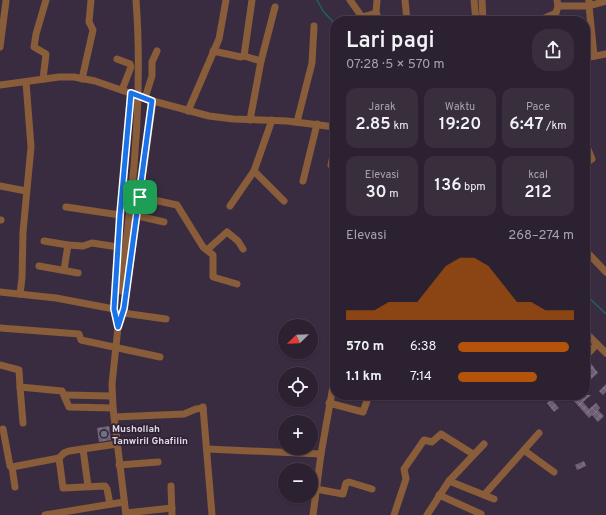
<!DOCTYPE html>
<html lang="id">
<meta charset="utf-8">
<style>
:root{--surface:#2c2130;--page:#382e3c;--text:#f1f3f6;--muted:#a6a3ab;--line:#483e4c;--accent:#b45309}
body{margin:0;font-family:Overpass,sans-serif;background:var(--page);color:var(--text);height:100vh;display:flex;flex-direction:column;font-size:15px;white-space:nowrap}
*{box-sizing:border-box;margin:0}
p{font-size:13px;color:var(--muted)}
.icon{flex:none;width:22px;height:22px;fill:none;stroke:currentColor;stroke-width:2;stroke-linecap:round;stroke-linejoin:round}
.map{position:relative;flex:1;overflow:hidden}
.panel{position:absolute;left:330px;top:16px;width:260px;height:384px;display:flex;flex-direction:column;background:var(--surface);border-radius:16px;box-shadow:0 1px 3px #0004,0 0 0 1px var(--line)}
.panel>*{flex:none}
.needle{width:26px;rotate:247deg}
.tools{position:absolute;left:278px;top:319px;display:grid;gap:8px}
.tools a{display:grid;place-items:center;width:40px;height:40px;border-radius:50%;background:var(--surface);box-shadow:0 1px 3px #0004,0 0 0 1px var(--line);font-size:20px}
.pin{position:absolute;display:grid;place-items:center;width:34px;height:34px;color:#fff;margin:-17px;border-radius:8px;box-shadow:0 2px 6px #0006}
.round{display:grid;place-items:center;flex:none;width:42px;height:42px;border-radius:16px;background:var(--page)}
.headline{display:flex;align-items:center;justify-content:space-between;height:68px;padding:0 16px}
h1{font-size:22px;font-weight:600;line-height:30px}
.figures{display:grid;grid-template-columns:repeat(3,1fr);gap:6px;height:68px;padding:4px 16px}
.figures div{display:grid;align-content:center;border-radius:10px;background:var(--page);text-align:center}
.figures b{font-size:17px;font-weight:600}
.figures small{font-size:11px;font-weight:400}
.figures p{font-size:11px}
.chart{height:112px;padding:8px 16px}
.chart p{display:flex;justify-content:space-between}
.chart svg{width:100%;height:72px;margin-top:4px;fill:var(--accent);opacity:.7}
ul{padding:0 16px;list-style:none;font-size:13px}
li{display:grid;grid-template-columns:64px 48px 1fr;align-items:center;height:30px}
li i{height:10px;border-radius:5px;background:var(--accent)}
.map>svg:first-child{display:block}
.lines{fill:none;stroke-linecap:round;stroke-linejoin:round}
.stream{stroke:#1e6263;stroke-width:1.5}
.building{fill:url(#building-cross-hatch)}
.minor{stroke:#895c3a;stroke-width:7}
.minor-bridge{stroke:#895c3a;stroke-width:7}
.route-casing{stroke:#fff;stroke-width:8}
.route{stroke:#1a73e8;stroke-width:5}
.worship-dot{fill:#6b7280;stroke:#2f2235;stroke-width:1.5}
.labels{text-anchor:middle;stroke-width:3.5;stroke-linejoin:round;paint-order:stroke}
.poi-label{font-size:10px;font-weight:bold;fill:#dfd6e3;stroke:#2f2235;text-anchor:start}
</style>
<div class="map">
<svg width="606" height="515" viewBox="0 0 606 515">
<defs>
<pattern id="building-cross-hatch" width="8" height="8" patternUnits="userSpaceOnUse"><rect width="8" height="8" fill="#6e5e75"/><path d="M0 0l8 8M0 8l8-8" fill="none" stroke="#827488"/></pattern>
</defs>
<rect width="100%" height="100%" fill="#3a2c40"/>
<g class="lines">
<g class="stream">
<path d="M317,0L323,11L335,24"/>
<path d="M585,294L606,314"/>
</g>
</g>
<g class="building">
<path d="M590,362L598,373L590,380L587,375L591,372L586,367Z"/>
<path d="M606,384V392L603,395L599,391Z"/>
<path d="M580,395H591L583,402L589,409L596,403L600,408L598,410L604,416L598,422L592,415L589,418L574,401Z"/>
<path d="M551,399L559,408L554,412L547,403Z"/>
<path d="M109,426L111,440L99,442L97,428Z"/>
<path d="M584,461L586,466L577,470L575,465Z"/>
</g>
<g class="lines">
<g class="minor">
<path d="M350,0L362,17L376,13"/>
<path d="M377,0L376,13L380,21"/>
<path d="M405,0L407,21"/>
<path d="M474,0L476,21"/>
<path d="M482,0L483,21"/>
<path d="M557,0L558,6H589L594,56"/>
<path d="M589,0V6L606,1"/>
<path d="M538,21L556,13L558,6"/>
<path d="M0,47L6,1"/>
<path d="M213,51L241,57L244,56L252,0"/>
<path d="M244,56L261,61"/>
<path d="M585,58L606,54"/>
<path d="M117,59L130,64L131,67L122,90"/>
<path d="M43,79L46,54L34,47L36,34L46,0"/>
<path d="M82,79L93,30L89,22L91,0"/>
<path d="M0,85L59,77H74L95,81L153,101L209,116L233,119L287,121L335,127"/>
<path d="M145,98L152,76V62L157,51"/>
<path d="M188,111L219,39L226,0"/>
<path d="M250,120L261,61L275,7"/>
<path d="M297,122L312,63L314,26"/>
<path d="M585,142L592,159L585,164"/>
<path d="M335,146L331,165L335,166"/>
<path d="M254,171L284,201"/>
<path d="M303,181L317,124"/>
<path d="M0,186L26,191"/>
<path d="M140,197L177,205L203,247L213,255V277L237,284"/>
<path d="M230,206L254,171L272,120"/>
<path d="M66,207L120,215"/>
<path d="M138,216L164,222"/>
<path d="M0,220H1"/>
<path d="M44,241L68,245L83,246L92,243L118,247"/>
<path d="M207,250L227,232L238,241L243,249"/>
<path d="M585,250L606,272"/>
<path d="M39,266L78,273"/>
<path d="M64,270L68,245"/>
<path d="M121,291L131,198"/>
<path d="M0,292L56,298L114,309"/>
<path d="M20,294L22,278L23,232L31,147L26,82"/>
<path d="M123,313L166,319"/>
<path d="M118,327L114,309L120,215L131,93"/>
<path d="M0,328L79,334L81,340L160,357"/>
<path d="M585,332L606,353"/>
<path d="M585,357L597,344"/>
<path d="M0,365L19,370L20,387L62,391L69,407L113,408"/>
<path d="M20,387L23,423"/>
<path d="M65,395L112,396"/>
<path d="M329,403L363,412L369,395"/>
<path d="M203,407L212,515"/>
<path d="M114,417L184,414L196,409L203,408"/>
<path d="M3,429L10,466L12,467L59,458L64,453L69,451L117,444"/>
<path d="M83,449L88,486"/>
<path d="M207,449L321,454"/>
<path d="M525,451L554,472"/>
<path d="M59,458L63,488L105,486L107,489L110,504"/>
<path d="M119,465L158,462"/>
<path d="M12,467L15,487"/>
<path d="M449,481L494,499"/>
<path d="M171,486L172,515"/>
<path d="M316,489L343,494L346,483L349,482L372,489"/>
<path d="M439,495L481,514"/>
<path d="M484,495L539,433"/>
<path d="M126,513L172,508"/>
<path d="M45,515L124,502"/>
<path d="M126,515L113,408L112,384L118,327L124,308L153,101"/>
<path d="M313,515L321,454L335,375"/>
<path d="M394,515L406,479L404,469L424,440L432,442L441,434L473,454"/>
<path d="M427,515L449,481L484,444"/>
</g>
<path class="minor-bridge" d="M131,198C138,131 141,66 136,0"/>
</g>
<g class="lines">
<g class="route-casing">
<path id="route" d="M131,93L152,101L124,308L118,327L114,309L120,215Z"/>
</g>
<use href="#route" class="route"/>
</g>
<circle class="worship-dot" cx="104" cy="434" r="4"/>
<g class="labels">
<g class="poi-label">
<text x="112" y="432">Mushollah<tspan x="112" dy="12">Tanwiril Ghafilin</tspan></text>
</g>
</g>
</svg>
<div class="tools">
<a><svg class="needle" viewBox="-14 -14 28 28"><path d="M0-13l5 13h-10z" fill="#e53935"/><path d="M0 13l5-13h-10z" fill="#a6a3ab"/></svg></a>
<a><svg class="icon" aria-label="locate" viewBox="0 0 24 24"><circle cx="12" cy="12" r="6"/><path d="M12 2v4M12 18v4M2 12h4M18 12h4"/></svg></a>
<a>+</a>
<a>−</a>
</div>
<div class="pin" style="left:140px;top:197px;background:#1e9e55"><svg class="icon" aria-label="arrive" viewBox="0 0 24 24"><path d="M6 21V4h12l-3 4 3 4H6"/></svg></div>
<section class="panel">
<div class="headline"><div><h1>Lari pagi</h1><p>07:28 · 5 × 570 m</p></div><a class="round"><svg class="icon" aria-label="share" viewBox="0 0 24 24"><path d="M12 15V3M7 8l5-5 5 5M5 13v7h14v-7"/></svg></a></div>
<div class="figures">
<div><p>Jarak</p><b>2.85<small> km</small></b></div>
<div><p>Waktu</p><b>19:20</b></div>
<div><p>Pace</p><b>6:47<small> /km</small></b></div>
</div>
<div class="figures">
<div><p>Elevasi</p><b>30<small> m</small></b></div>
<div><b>136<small> bpm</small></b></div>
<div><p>kcal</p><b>212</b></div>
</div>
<div class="chart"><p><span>Elevasi</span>268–274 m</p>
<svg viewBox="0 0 160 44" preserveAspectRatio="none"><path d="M0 44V38L10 38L20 38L30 33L40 33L50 33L60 22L70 11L80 6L90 6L100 11L110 22L120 33L130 33L140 38L150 38L160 38V44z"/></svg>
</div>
<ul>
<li><b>570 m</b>6:38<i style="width:96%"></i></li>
<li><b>1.1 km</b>7:14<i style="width:68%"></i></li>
</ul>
</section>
</div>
